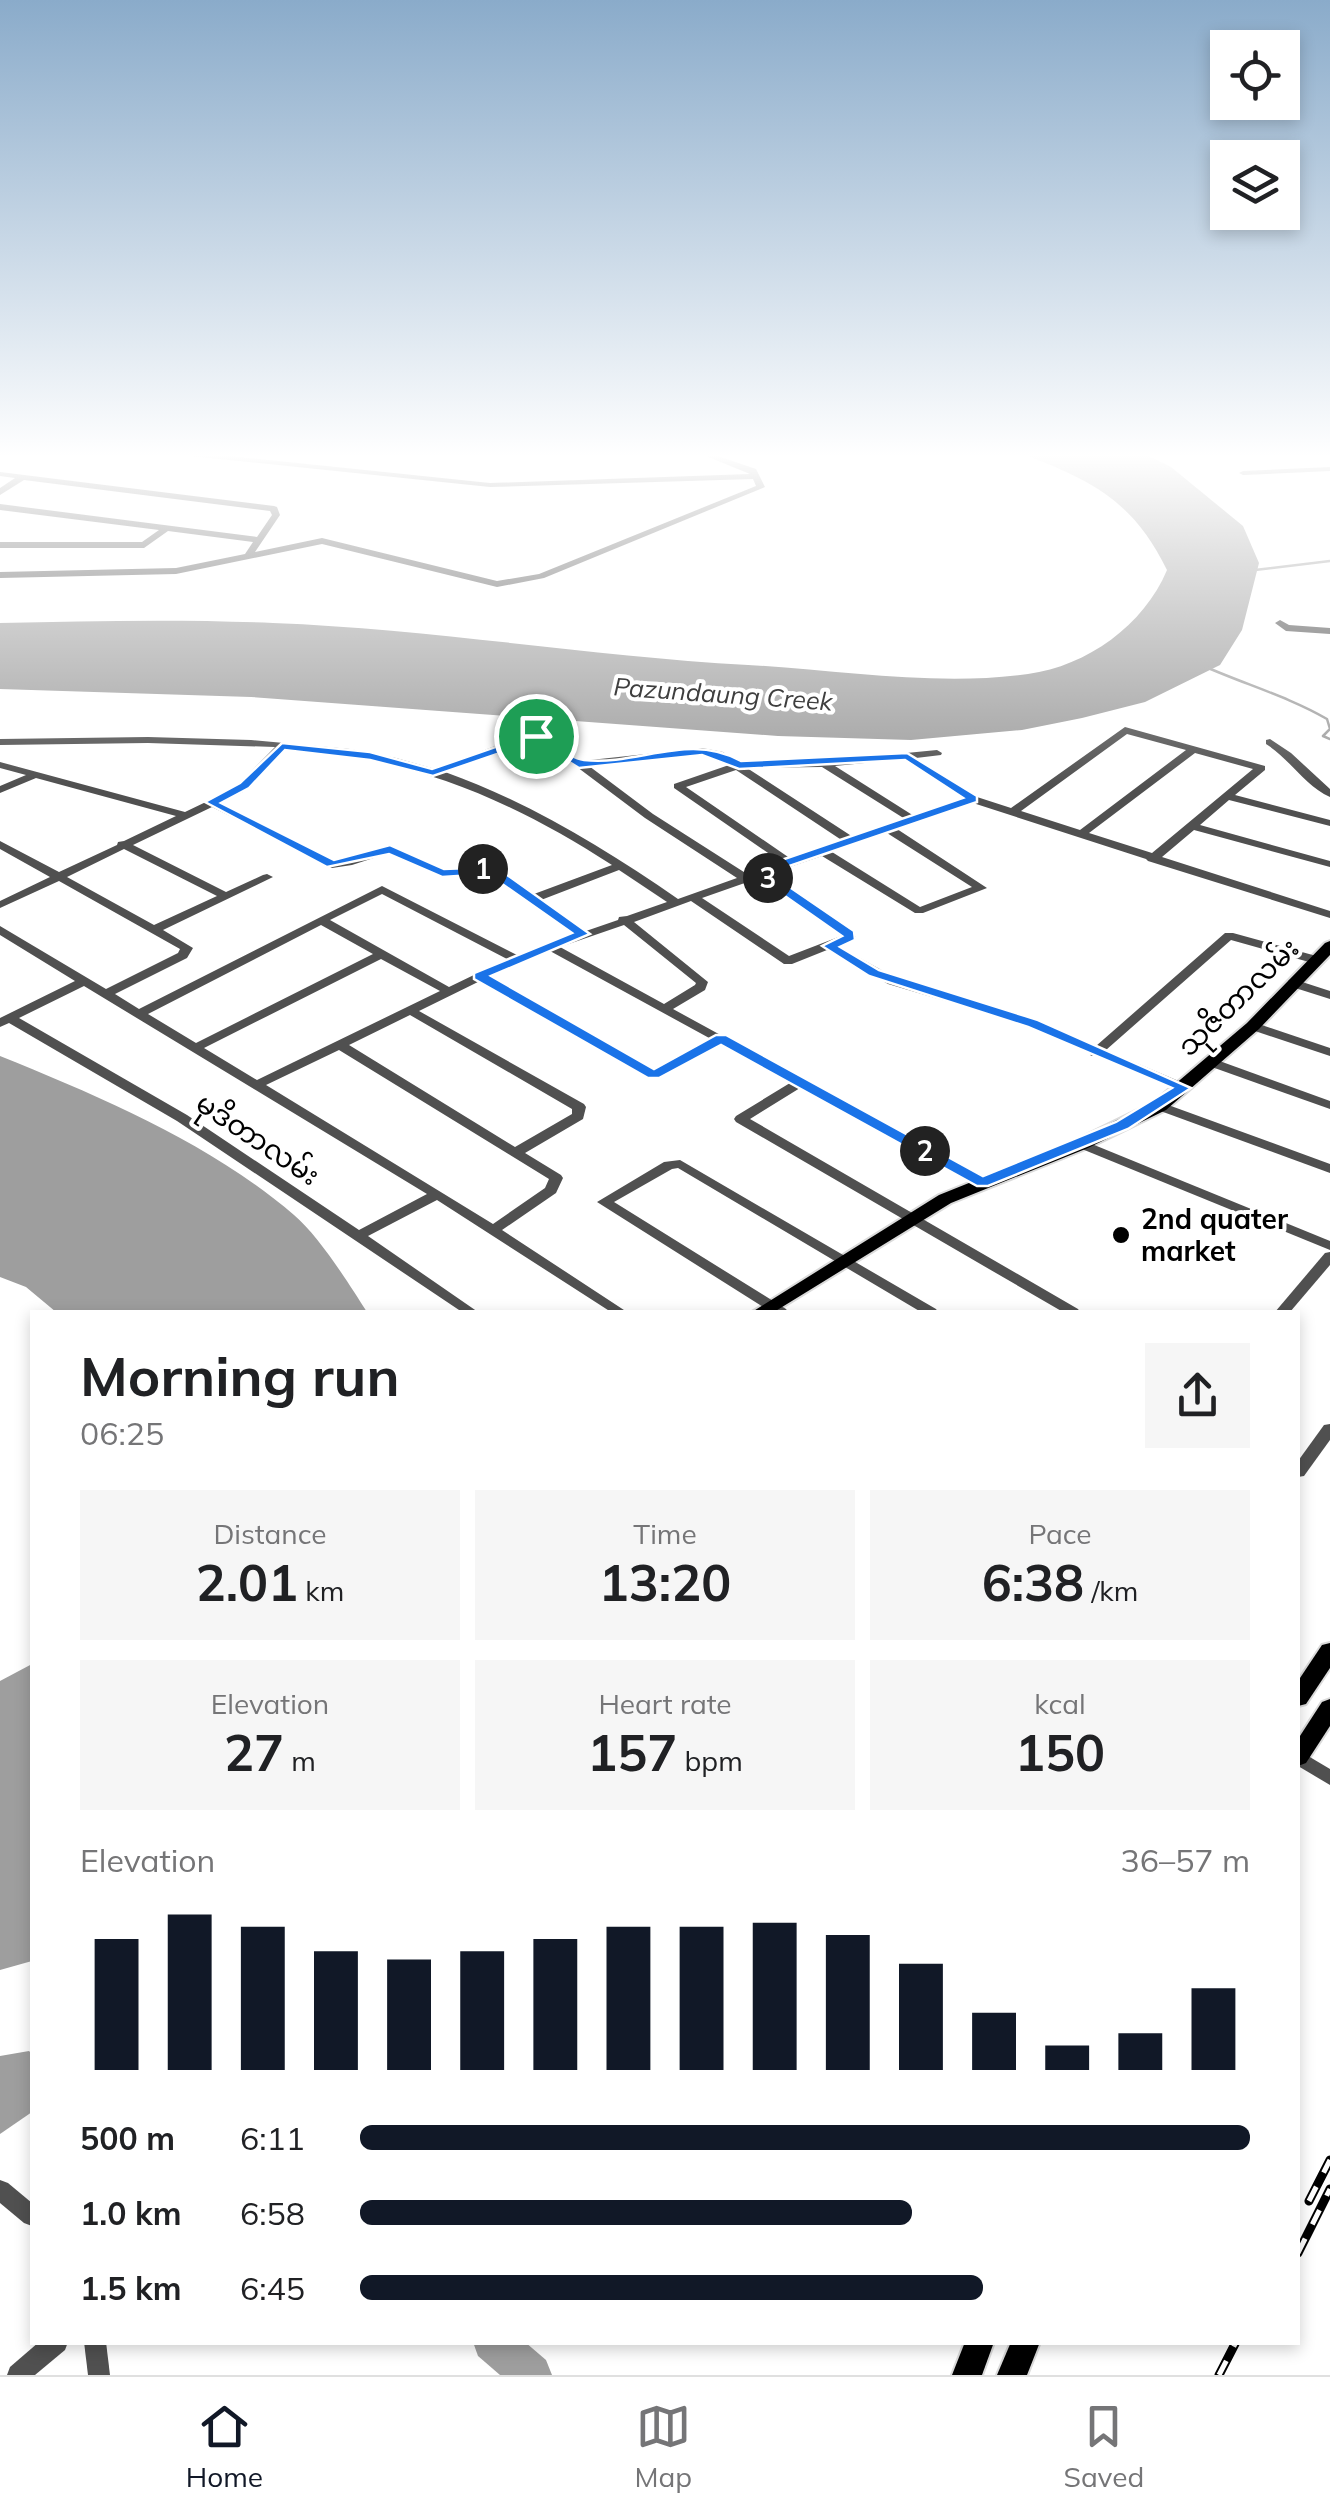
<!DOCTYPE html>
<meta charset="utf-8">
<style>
:root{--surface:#fff;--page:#f6f6f6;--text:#202124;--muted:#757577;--line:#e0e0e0;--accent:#111827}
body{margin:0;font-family:Mulish,"Noto Sans Myanmar",sans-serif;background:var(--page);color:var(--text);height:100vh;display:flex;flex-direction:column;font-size:38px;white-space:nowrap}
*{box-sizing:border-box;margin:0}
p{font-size:32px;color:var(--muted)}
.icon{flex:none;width:55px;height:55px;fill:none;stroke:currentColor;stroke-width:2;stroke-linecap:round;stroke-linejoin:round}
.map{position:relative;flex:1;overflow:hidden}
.sheet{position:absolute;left:30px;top:1310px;width:1270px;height:1035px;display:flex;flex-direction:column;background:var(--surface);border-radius:0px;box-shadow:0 5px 15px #0003}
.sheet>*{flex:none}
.controls{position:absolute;left:1210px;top:30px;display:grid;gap:20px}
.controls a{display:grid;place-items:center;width:90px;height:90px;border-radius:0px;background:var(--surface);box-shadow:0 5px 15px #0003;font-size:50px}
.pin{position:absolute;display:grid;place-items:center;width:85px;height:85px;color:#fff;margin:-42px;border:5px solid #fff;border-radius:50%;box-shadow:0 2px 10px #0007}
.km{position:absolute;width:50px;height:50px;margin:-25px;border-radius:50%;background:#222;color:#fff;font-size:28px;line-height:50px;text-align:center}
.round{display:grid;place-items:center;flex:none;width:105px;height:105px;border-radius:0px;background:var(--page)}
.summary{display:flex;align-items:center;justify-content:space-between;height:170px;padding:0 50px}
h1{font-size:55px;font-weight:700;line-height:75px}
.figures{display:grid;grid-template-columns:repeat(3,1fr);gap:15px;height:170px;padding:10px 50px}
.figures div{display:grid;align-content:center;border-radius:0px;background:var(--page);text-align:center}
.figures b{font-size:50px;font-weight:700}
.figures small{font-size:28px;font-weight:400}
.figures p{font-size:28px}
.chart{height:280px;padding:20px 50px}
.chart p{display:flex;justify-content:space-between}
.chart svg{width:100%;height:180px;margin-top:10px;stroke:var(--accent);stroke-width:6}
ul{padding:0 50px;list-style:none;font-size:32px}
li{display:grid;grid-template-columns:160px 120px 1fr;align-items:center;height:75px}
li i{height:25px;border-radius:12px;background:var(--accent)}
.menu{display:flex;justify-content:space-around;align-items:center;height:140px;border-top:2px solid var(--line);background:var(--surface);font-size:28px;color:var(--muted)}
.menu a{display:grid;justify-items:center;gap:5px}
.menu .selected{color:var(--accent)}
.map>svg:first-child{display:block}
.water{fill:#9e9e9e}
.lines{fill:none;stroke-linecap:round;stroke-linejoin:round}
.stream{stroke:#9e9e9e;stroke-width:2.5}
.river{fill:#9e9e9e;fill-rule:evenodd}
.major-casing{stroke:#dbdbdb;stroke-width:4}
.minor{fill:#505050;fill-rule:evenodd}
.major{fill:#000;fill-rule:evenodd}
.rail-casing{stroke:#000;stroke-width:9}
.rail{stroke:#fff;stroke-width:5;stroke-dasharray:16;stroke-linecap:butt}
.route{fill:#1a73e8;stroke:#fff;stroke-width:2.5;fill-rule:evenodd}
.poi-dot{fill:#000;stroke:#fff;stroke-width:4}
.labels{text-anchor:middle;stroke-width:8;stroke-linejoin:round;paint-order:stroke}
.far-water-label{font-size:25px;font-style:italic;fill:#3f3f3f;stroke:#fff}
.street-label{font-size:28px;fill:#000;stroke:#fff}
.poi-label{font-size:28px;font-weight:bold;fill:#000;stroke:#fff;text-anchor:start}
</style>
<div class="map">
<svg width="1330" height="2375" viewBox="0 0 1330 2375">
<rect width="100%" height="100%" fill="#fff"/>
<g class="water">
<path d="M1023,454H1145L1171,467L1243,526L1259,563L1242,630L1220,665L1145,702L1082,718L1022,730L911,740L778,736L251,697L0,689V623C91,621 182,619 273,623C431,629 589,656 748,665C837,670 939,687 1028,674C1087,666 1144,625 1167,570C1133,501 1093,481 1023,454Z"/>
<path d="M0,1056C101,1097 210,1143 294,1215C319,1236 349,1284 367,1312H56L26,1287L0,1277Z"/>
<path d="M32,1664V1961L0,1970V1681Z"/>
<path d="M29,2051L32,2054V2112L0,2134V2056Z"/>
</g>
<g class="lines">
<g class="stream">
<path d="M1255,570L1330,561"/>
<path d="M1206,667C1247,685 1289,697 1327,719L1330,729L1323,736L1330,739"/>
</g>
<path class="river" d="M473,2342H525L546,2360L552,2375H500L478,2356Z"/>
<g class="major-casing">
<g id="major">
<path d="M1330,941V955L1259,1029L1166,1110L1088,1148L951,1203L774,1312H752L939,1195L1076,1140L1154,1102L1247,1023L1325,943Z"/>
<path d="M1330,1643V1668L1306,1704L1298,1706V1681L1322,1645Z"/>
<path d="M1330,1699V1726L1306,1763L1298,1766V1739L1322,1702Z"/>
<path d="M965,2342H994L982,2375H952Z"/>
<path d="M1011,2342H1040L1027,2375H997Z"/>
</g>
</g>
<g class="minor">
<path d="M186,454H210L490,483L750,474L701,454H712L756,469L765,487L544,578L497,587L322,544L176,574L0,578V572L176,568L245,554L253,542L168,531L144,548H0V542H142L159,530L0,510V504L257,537L272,515L270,511L24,480L0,495V488L15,478L0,476V472L274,506L277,507L280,515L255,552L322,538L497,581L539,574L756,486L753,479L490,487L190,456Z"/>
<path d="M469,454H513L509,456H473Z"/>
<path d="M1330,467V471L1243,475L1239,473L1243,471Z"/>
<path d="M1280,620L1289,625L1330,628V634L1286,631L1275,623Z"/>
<path d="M1125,727L1265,766V770L1235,795L1330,820V826L1229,800L1200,825L1330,861V867L1194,830L1162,857L1330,911V918L1148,861L1146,859L973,803L897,829L987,888L923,913H915L822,856L769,874L856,937L838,946L896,978L1037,1020L1096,1046L1225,933H1233L1320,957L1322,960L1320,963L1316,964L1231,940L1106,1050L1188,1085L1189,1088L1188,1091H1178L1098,1056H1091L1089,1052L1029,1026L888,984L827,950L792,964H784L691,901L634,922L708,982L705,990L673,1009L989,1182L982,1186L977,1185L800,1088L750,1119L1078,1309L1080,1312H1063L736,1122L734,1119L736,1116L790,1083L720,1044L654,1079L480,981L419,1011L584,1104L586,1107L583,1119L525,1153L561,1175L563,1178L556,1193L502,1230L627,1312H611L437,1200L368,1236L478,1312H462L177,1121L9,1023L0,1027V1018L75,981L0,935V926L106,989L178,953L180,949L59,881L0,908V901L50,877L0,849V841L59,872L117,845L118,842L124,841L176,816L36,778L0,793V786L26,775L0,768V762L185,812L235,788L275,747L148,743L0,745V739L148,737L251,740L350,749L396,758L435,769L524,735L543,734L581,761L702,748L723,752L738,762L824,761L937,750L942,753L941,755L916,758L977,797L1011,808ZM1127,734L1186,750L1080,830L1021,811ZM529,740H541L645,818L737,878L678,899C604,848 529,802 445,772ZM286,748C410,758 507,797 612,865L534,894L495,868L445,870L390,846L346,860L334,861L221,803L243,792ZM1195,753L1253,769L1152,853L1089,833ZM702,754L716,757L729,765L674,784V788L781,862L755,870L747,874L653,814L589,766ZM904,759L965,798L914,816L835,766ZM822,767L905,819L853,837L747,768ZM736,770L843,841L817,848L816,850L791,859L686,787ZM212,807L332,868L352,865L389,853L443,876L489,874L576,934L517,955L382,886L139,1009L115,994L187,958L193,948L163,930L273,877L267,874L263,875L226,892L133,845ZM887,833L972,887L920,907L832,852ZM124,849L217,896L154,925L67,877ZM619,870L667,902L627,916L619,917L618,920L586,931L541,900ZM759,878L841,936L789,956L702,898ZM382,894L507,959L449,987L330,920ZM321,925L373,954L196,1043L148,1014ZM624,925L696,983L695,985L664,1004L560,947ZM550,951L711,1039L654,1070L490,976L520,962ZM381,959L440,991L257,1080L204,1048ZM84,986L427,1194L359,1230L187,1115L19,1018ZM410,1015L572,1109V1114L515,1147L349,1045ZM339,1050L549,1179L545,1188L493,1224L266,1085Z"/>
<path d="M1270,739L1291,753L1330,789V797C1305,786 1290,759 1266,744V740Z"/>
<path d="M1293,979L1330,991V999L1289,986L1287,983L1289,980Z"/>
<path d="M1253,1022L1330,1048V1056L1249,1029L1247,1026Z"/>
<path d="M1214,1059L1330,1101V1109L1209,1066L1208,1063L1209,1060Z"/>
<path d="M1160,1102L1330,1164V1173L1155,1109L1153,1106L1155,1103Z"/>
<path d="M1082,1140L1330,1241V1250L1077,1147L1075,1144L1077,1141Z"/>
<path d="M680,1160L936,1309L938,1312H921L678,1168L672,1169L614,1202L786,1309L788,1312H771L597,1202L664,1162Z"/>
<path d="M1330,1252V1265L1290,1312H1275L1325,1253Z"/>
<path d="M1330,1424V1440L1304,1476L1298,1477V1461L1324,1425Z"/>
<path d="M1298,1750L1330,1769V1785L1298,1766Z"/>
<path d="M0,2180L8,2183L32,2203V2226L24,2223L0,2203Z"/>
<path d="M39,2342H68L65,2350L35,2375H7L10,2367Z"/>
<path d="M84,2342H106L110,2375H88Z"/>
</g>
<use href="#major" class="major"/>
<g class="rail-casing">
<g id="rail">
<path d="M1309,2201L1330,2160"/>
<path d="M1298,2253L1330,2189"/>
<path d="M1219,2375L1236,2342"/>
</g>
</g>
<use href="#rail" class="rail"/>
</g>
<linearGradient id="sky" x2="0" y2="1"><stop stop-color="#8aabca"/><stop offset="0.58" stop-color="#fff"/><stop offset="1" stop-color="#fff" stop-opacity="0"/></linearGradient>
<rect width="1330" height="786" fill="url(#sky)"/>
<path class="route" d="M536,733C551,739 568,758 584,760C639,766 688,732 741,761L907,753L977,796V802L769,873L854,931L855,940L840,947L879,970L1038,1020L1191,1088L1128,1129L988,1186H977L721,1045L659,1078H648L474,979V973L572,933L488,874L442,877L389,854L327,867L205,802L240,783L282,743L370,752L432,769ZM535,741L579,768L702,755L739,769L905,760L963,798L755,869V875L842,936L822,946L869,976L1028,1027L1172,1088L1116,1122L983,1176L726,1035H716L654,1069L491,976L590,934L496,867L444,869L390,845L334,860L221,803L249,788L285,750L370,760L433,776Z"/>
<circle class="poi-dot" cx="1121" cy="1235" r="10"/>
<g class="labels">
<g class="far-water-label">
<text transform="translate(723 694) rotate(4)" y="9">Pazundaung Creek</text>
</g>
<g class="street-label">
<text transform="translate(1238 997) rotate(-44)" y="10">သုဇိတာလမ်း</text>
<text transform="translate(258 1139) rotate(34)" y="10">မုဒိတာလမ်း</text>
</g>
<g class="poi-label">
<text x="1141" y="1229">2nd quater<tspan x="1141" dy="32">market</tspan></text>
</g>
</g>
</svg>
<div class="controls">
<a><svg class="icon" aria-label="locate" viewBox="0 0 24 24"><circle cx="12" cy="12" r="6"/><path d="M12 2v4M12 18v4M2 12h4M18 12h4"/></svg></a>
<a><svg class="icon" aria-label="layers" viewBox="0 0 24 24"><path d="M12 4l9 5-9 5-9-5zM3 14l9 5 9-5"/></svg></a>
</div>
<div class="pin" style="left:536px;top:736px;background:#1e9e55"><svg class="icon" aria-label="arrive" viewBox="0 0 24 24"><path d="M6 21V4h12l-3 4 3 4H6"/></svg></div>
<b class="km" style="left:483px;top:869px">1</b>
<b class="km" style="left:925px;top:1151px">2</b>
<b class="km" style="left:768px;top:878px">3</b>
<section class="sheet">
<div class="summary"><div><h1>Morning run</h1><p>06:25</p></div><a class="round"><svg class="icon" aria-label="share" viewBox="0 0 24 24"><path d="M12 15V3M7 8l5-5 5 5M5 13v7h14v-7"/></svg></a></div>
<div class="figures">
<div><p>Distance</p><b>2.01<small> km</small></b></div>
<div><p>Time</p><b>13:20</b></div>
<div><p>Pace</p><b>6:38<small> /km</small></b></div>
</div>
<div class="figures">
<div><p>Elevation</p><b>27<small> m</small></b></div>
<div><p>Heart rate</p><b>157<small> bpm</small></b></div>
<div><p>kcal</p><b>150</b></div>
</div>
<div class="chart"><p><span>Elevation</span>36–57 m</p>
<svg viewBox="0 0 160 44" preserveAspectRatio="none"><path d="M5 44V12M15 44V6M25 44V9M35 44V15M45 44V17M55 44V15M65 44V12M75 44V9M85 44V9M95 44V8M105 44V11M115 44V18M125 44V30M135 44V38M145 44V35M155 44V24"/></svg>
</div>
<ul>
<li><b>500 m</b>6:11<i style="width:100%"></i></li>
<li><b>1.0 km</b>6:58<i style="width:62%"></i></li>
<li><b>1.5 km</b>6:45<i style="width:70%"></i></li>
</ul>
</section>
</div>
<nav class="menu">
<a class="selected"><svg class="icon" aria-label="home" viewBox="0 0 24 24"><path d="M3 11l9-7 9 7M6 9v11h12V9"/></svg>Home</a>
<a><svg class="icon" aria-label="map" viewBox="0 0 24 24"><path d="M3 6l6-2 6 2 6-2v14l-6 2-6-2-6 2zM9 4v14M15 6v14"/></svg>Map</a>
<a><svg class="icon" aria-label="saved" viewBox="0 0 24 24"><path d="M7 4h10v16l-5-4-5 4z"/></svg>Saved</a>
</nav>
